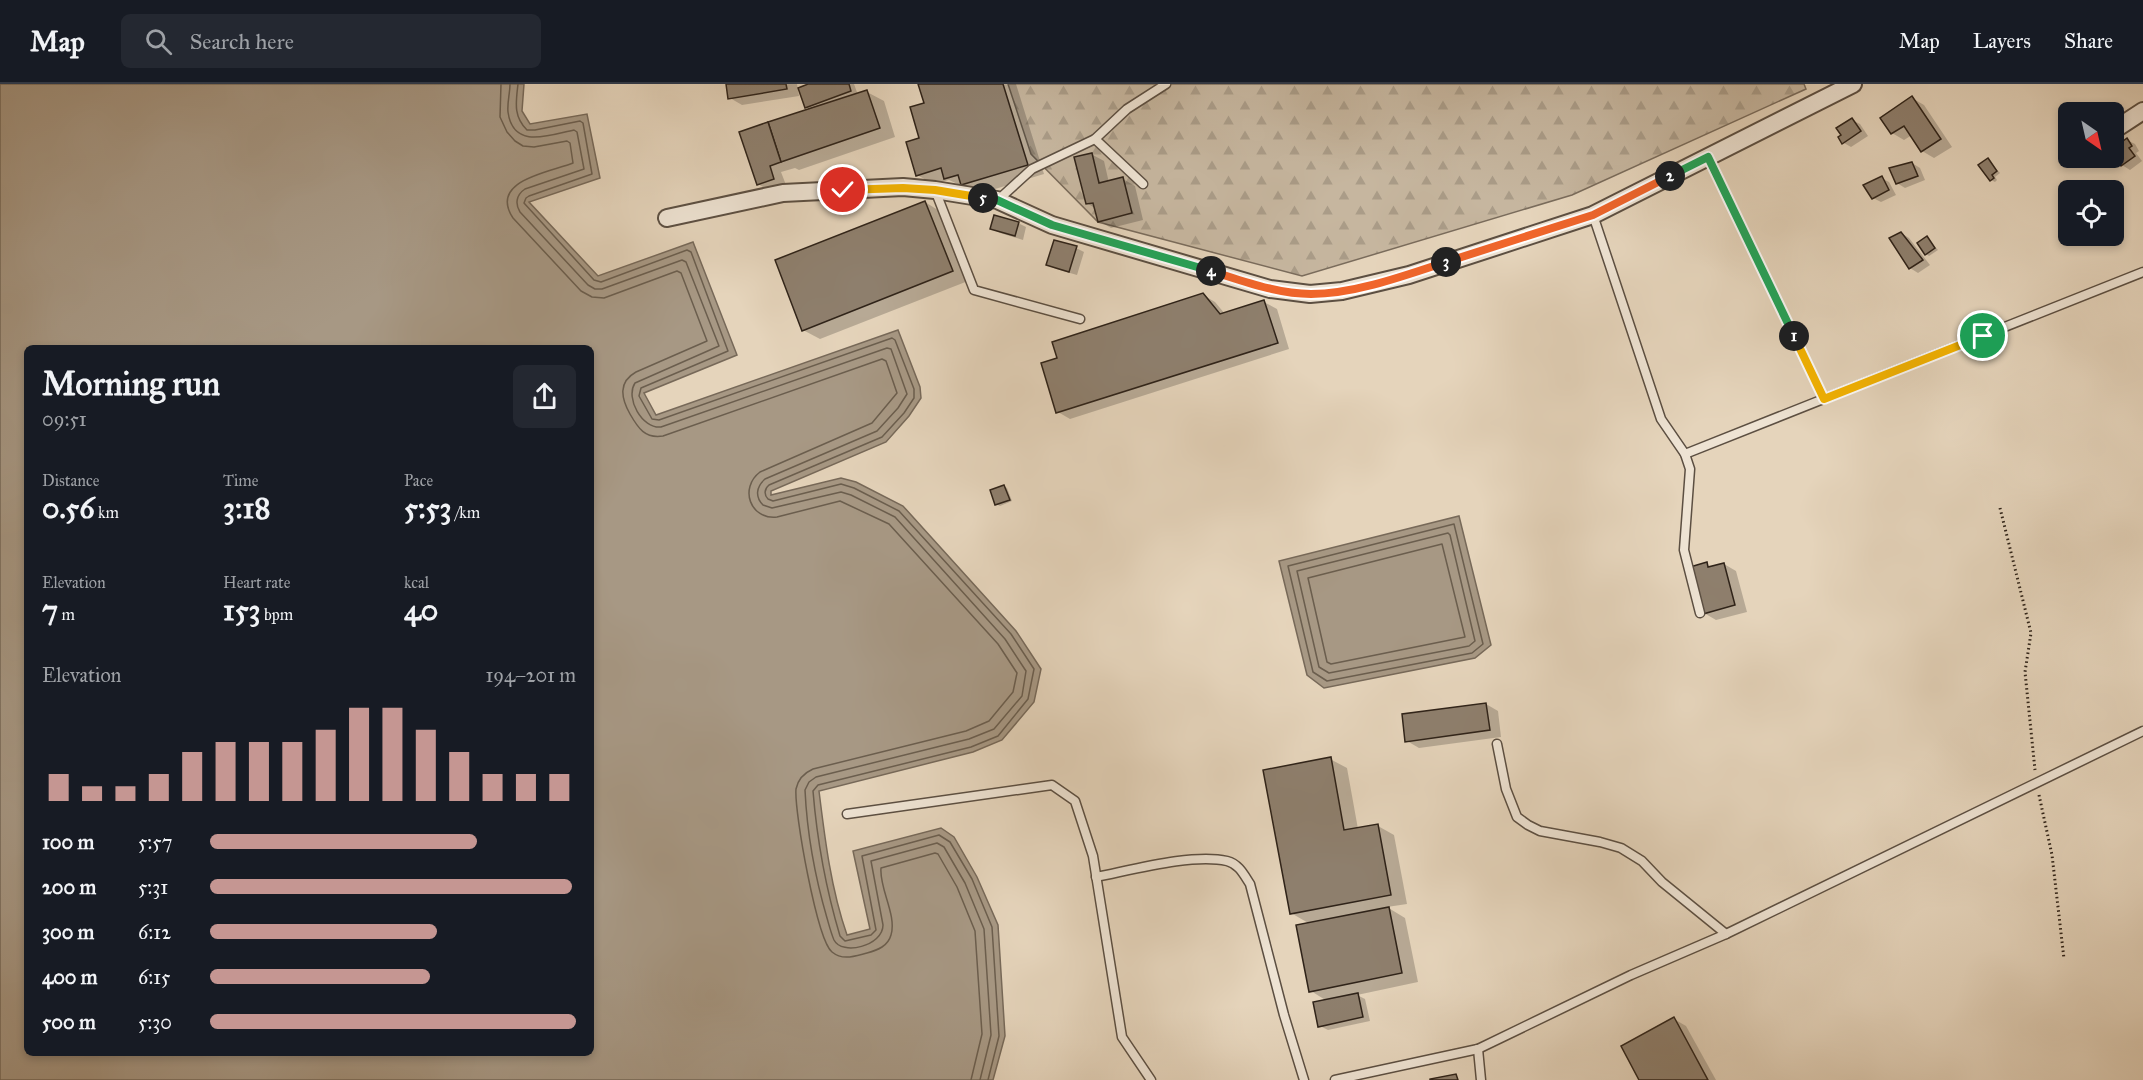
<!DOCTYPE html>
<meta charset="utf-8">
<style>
:root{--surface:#171b24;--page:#242831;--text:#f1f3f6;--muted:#9ea1a6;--line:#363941;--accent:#c59692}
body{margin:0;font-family:"IM FELL Great Primer",serif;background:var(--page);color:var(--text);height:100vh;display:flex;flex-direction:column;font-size:22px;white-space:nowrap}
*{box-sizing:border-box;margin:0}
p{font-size:20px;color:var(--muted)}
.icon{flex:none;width:33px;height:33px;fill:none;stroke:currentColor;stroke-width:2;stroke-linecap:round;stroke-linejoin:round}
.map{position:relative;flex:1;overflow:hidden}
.details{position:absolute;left:24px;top:261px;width:570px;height:711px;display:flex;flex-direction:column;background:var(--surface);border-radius:9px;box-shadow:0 3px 9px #0003}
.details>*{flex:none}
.needle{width:39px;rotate:146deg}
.controls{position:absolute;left:2058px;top:18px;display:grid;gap:12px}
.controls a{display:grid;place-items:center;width:66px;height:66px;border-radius:9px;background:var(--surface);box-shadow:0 3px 9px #0003;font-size:30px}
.pin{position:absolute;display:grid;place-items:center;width:51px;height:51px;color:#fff;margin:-26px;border:3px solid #fff;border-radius:50%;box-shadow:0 2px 6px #0007}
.km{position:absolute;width:30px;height:30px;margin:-15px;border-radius:50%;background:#222;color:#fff;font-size:16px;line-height:30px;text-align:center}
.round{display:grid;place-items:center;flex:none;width:63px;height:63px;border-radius:9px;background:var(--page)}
.headline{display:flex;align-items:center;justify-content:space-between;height:102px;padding:0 18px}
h1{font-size:33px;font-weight:700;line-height:45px}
.stats{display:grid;grid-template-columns:repeat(3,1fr);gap:9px;height:102px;padding:6px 18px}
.stats div{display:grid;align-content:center}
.stats b{font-size:30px;font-weight:700}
.stats small{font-size:16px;font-weight:400}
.stats p{font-size:16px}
.chart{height:168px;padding:12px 18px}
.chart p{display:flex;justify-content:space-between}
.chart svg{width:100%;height:108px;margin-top:6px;stroke:var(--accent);stroke-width:6}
ul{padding:0 18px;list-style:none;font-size:20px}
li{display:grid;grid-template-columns:96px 72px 1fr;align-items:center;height:45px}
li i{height:15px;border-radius:8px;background:var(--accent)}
header{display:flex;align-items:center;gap:36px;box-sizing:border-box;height:84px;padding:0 30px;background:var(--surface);border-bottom:2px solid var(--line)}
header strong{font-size:28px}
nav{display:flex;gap:33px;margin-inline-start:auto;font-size:21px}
.search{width:420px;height:54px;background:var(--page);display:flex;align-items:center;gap:15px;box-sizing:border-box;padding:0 21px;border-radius:9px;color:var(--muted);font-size:22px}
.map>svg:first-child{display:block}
.forest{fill:url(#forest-firs);stroke:#7a6c5c;stroke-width:1.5}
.water{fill:#a79884;stroke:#776959;stroke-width:1.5;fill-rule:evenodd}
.shadow{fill:#0003}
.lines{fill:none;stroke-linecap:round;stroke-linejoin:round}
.shore{stroke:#6b5e4e;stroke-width:1.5}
.building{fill:#8e7f6d;stroke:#2f2319;stroke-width:1.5}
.lane-casing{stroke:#5c4f42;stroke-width:11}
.street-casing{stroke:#5c4f42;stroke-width:20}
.path{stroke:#2f2319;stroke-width:3;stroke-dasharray:1.5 3;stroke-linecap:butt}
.lane{stroke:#eee3d3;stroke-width:8}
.street{stroke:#eee3d3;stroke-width:16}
.split-1-casing{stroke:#fff;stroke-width:12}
.split-2-casing{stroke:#fff;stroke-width:12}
.split-3-casing{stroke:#fff;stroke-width:12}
.split-4-casing{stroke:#fff;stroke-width:12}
.split-5-casing{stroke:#fff;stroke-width:12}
.split-6-casing{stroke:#fff;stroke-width:12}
.split-1{stroke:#f5b400;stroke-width:8}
.split-2{stroke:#22a559;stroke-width:8}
.split-3{stroke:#f0652b;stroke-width:8}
.split-4{stroke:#f0652b;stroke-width:8}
.split-5{stroke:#22a559;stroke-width:8}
.split-6{stroke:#f5b400;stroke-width:8}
</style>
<header>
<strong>Map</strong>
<div class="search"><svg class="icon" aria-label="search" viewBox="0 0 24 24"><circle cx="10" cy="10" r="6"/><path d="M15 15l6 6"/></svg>Search here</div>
<nav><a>Map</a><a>Layers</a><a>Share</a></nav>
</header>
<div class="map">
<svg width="2143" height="996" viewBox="0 0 2143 996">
<defs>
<pattern id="forest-firs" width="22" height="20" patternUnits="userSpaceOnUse" patternTransform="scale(1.5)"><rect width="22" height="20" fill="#c6b69f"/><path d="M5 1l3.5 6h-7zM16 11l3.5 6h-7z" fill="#aa9c88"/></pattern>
</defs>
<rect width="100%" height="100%" fill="#e5d4bb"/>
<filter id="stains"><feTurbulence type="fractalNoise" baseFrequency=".00333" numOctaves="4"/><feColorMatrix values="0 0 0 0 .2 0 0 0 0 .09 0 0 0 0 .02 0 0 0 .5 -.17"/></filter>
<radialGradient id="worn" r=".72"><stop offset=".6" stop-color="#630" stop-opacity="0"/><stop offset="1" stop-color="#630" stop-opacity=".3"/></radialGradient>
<path class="forest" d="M1008,0H1804L1806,5L1572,111L1302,192L1098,138L1031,70Z"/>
<g class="water">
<path d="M0,0H524L522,27L530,40L587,30L600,94L529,118L598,192L693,158L737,271L644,309L656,331L898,246L920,303L921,314L909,332L886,358L771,407V411L841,394L856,398L903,422L1016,547L1041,585L1034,618L1002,656L973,668L819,707C825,756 831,805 847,851L870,845L853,767L941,744L954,753L977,793L998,841L1005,952L993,996H0ZM27,264H591V969H27Z"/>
<path d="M1459,432L1491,561L1475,574L1324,604L1307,591L1279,477Z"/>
</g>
<g class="shadow">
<path d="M727,0H797L799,12L742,21L730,14Z"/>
<path d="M812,0H854L858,11L867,8L884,17L895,53L799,86L795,84L781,88L786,101L770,107L758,100L741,49L812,26L806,23Z"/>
<path d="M920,0H1016L1044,90L979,110L949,96L934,100L917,91L926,20Z"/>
<path d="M1912,14L1924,21L1952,63L1934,74L1922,67L1912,51L1904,56L1892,49Z"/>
<path d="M1852,36L1860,40L1868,52L1851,63L1844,59Z"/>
<path d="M2127,56L2135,60L2139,67L2136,69L2142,77L2130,86L2122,81L2114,69V65Z"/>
<path d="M1091,70L1104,77L1109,99L1123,95L1135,102L1143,136L1111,144L1099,137L1096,125L1087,119Z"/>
<path d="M1988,76L2000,89L1995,93L1997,96L1995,98L1991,96Z"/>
<path d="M1912,79L1920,84L1925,96L1905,104L1897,99Z"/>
<path d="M1881,94L1889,98L1896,111L1881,118L1873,114Z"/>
<path d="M925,118L941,128L968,197L820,255L803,246Z"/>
<path d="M1018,139L1026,143L1023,156L1000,149L992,145Z"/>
<path d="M1901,149L1909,154L1930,181L1918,189L1910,184Z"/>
<path d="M1927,154L1938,166L1929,172L1926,170Z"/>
<path d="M1076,164L1084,168L1077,191L1056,185L1048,181Z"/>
<path d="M1203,211L1215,218L1225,230L1264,218L1277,225L1289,265L1070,335L1058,328L1059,274Z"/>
<path d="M1004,402L1007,404L1012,417L1000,422L996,420Z"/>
<path d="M1706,480L1712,484L1724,480L1736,487L1747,528L1716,536L1704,529Z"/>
<path d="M1486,620L1498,627L1501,653L1419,664L1407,657Z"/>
<path d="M1330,675L1347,684L1358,745L1378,742L1394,751L1407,820L1387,823L1405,834L1418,898L1357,911L1365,915L1370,937L1328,946L1320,942L1327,917L1311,907L1310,840L1291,829Z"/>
<path d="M1674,935L1686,942L1716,996H1640Z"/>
</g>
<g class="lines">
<g class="shore">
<path d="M501,0L500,33L507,48L515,57L523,62L534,63L567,57L570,59L573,79C551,88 488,96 513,134L581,207L592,213L604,214L677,187L681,189L707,257L636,288C618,298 621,314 630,330C638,344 645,355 663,352L882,275L886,277L897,309L872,339L760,388C739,404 750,436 777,433L840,417L889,440L998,560L1017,589L1013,608L989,637L966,647L813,685C804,689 798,695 796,705C794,727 817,856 832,868C843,877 855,872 867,869C878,866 888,862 891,851C897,831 879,804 881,784L935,769L938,770L957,803L975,847L982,950L971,996"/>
<path d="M510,0C510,9 507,19 508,28C513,66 550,51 574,46L577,48L584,85L525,105C516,111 515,120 520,128L588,201L595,205H602L682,176L686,178L719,262L635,299C625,314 642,345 661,343L887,264L891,265L907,310L898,324L877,347L765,395C756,403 755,413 763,421L772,424L841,408L851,411L895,433L1005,555L1026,587L1022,612L994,645L969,655L816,693L809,698L805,706C807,748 815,793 827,834C829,841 831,849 834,856C842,872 883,862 883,841L871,777L937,759L944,763L965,799L984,845L991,951L980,996"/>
<path d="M518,0C516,18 513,32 527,46H535L580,37L583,39L592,90L529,112L526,114L524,119L594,196L601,198L687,166L691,168L728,267L641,304L639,312L652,335L659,336L892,254L895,256L914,305V314L904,329L882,353L769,401C764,405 764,411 768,415L773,417L841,400L854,404L899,427L1011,550L1034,585L1028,615L998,652L971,663L818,701L813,707C817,756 826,805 840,852L845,857L871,851L876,846L862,772L939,751L950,758L972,795L992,843L999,952L988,996"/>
<path d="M1454,440L1483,560L1472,569L1327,597L1313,588L1288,482Z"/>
<path d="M1448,449L1450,451L1475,557L1469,562L1329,589L1319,583L1297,487Z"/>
<path d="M1442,460L1465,553L1331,580L1327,578L1308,494Z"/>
</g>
</g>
<g class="building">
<path d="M726,0H786L787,5L728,15Z"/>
<path d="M808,0H849L851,7L805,24L798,4Z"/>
<path d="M918,0H1003L1028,81L961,101L958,91L944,95L941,84L916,92L906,58L919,54L910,23L924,19Z"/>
<path d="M867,6L880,44L781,78L768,38Z"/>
<path d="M1912,12L1941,55L1921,68L1904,42L1891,50L1880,34Z"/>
<path d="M2068,31V49L2067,50L2063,43L2068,39L2063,34Z"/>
<path d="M1852,34L1861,47L1842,60L1838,53L1841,51L1836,44Z"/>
<path d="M768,38L781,78L770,82L774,95L757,101L739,48Z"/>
<path d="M2127,54L2132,62L2129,64L2135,72L2121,82L2114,71V64Z"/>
<path d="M1092,69L1099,99L1123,93L1132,129L1098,138L1093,119L1086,120L1074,73Z"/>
<path d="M1988,74L1997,87L1992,91L1994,94L1990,97L1978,81Z"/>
<path d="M1912,78L1918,92L1896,100L1889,84Z"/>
<path d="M1882,92L1889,106L1872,115L1863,101Z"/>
<path d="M925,117L953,187L802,247L775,176Z"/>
<path d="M994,131L1019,138L1015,152L990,145Z"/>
<path d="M1901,148L1923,176L1909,185L1889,154Z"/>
<path d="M1927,152L1935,164L1925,171L1917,159Z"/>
<path d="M1054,156L1077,162L1069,188L1046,181Z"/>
<path d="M1203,209L1220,230L1264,216L1278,259L1056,329L1041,279L1057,274L1052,258Z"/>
<path d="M1004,401L1010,416L995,421L990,406Z"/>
<path d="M1707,478L1708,483L1724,479L1735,521L1703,530L1690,483Z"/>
<path d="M1486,619L1490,646L1405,658L1402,630Z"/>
<path d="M1331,673L1344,746L1378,740L1391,811L1290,830L1263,686Z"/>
<path d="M1389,823L1402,889L1309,908L1296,841Z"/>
<path d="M1358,909L1363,933L1318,943L1313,918Z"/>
<path d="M1674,933L1708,996H1639L1621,962Z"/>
<path d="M1456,990L1458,996H1430V995Z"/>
</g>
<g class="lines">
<g class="lane-casing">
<g id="lane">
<path d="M1095,55L1127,25L1166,0"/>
<path d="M935,106L974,206L1080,235"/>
<path d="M998,116L1032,85L1095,55L1143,100"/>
<path d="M1593,131L1661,335L1685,370L1690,385L1684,466L1700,529"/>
<path d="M1685,370L2143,188"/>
<path d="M1497,660L1506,705L1517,733L1528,741L1540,747L1600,758L1621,764L1642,777L1662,798L1726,850"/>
<path d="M847,730L1052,701L1075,717L1093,772L1122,953L1151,996"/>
<path d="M1096,793C1132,786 1193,769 1227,777C1239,780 1244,791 1250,800L1284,931L1304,996"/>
<path d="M1478,965L1481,996"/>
<path d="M1335,996L1478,965L1631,891L1726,850L2143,647"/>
</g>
</g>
<g class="street-casing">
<g id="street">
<path d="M2114,46L2143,27"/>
<path d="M667,134L783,109L903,103L935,106L997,116L1052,141L1270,205L1310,210L1342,207L1409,191L1593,131L1853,0"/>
</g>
</g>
<g class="path">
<path d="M1714,86L1819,305"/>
<path d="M2000,424L2031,549L2025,588L2035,686"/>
<path d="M2039,711L2052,771L2064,875"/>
</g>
<use href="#lane" class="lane"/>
<use href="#street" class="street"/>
</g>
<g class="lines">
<g class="split-1-casing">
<path id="split-1" d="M1794,252L1824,315L1983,252"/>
</g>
<g class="split-2-casing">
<path id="split-2" d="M1670,92L1708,73L1794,252"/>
</g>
<g class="split-3-casing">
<path id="split-3" d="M1446,178L1593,131L1670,92"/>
</g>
<g class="split-4-casing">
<path id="split-4" d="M1211,187C1243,197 1277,210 1311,210C1354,210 1404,192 1446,178"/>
</g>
<g class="split-5-casing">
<path id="split-5" d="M983,114L997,116L1052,141L1211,187"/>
</g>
<g class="split-6-casing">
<path id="split-6" d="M843,106L903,104L935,106L983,114"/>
</g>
<use href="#split-1" class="split-1"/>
<use href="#split-2" class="split-2"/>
<use href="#split-3" class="split-3"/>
<use href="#split-4" class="split-4"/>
<use href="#split-5" class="split-5"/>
<use href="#split-6" class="split-6"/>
</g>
<rect width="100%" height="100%" filter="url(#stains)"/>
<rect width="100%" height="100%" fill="url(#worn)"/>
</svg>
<div class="controls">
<a><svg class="needle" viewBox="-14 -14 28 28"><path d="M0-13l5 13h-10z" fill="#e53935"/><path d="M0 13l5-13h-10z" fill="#9ea1a6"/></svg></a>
<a><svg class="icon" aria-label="locate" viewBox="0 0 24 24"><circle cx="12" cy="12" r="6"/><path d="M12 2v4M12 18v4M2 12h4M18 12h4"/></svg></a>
</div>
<div class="pin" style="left:1983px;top:252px;background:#1e9e55"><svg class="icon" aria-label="arrive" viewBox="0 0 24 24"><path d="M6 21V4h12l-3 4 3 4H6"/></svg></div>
<div class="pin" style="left:843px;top:106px;background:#d93025"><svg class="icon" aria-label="check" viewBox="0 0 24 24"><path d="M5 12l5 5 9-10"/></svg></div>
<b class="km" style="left:1794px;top:252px">1</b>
<b class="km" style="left:1670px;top:92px">2</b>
<b class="km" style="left:1446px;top:178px">3</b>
<b class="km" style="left:1211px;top:187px">4</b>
<b class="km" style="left:983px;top:114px">5</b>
<section class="details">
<div class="headline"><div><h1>Morning run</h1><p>09:51</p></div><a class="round"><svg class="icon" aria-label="share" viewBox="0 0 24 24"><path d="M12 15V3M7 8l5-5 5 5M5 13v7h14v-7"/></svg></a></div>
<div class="stats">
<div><p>Distance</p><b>0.56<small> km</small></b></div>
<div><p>Time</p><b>3:18</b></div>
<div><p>Pace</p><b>5:53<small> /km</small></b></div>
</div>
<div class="stats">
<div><p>Elevation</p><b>7<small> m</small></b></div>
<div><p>Heart rate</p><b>153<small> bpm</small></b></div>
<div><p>kcal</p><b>40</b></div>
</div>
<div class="chart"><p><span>Elevation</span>194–201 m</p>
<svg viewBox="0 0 160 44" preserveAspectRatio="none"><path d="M5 44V33M15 44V38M25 44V38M35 44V33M45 44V24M55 44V20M65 44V20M75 44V20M85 44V15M95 44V6M105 44V6M115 44V15M125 44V24M135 44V33M145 44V33M155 44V33"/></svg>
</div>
<ul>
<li><b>100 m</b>5:57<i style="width:73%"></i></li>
<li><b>200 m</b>5:31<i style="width:99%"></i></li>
<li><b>300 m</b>6:12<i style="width:62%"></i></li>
<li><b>400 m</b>6:15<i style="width:60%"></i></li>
<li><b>500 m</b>5:30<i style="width:100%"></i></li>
</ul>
</section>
</div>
